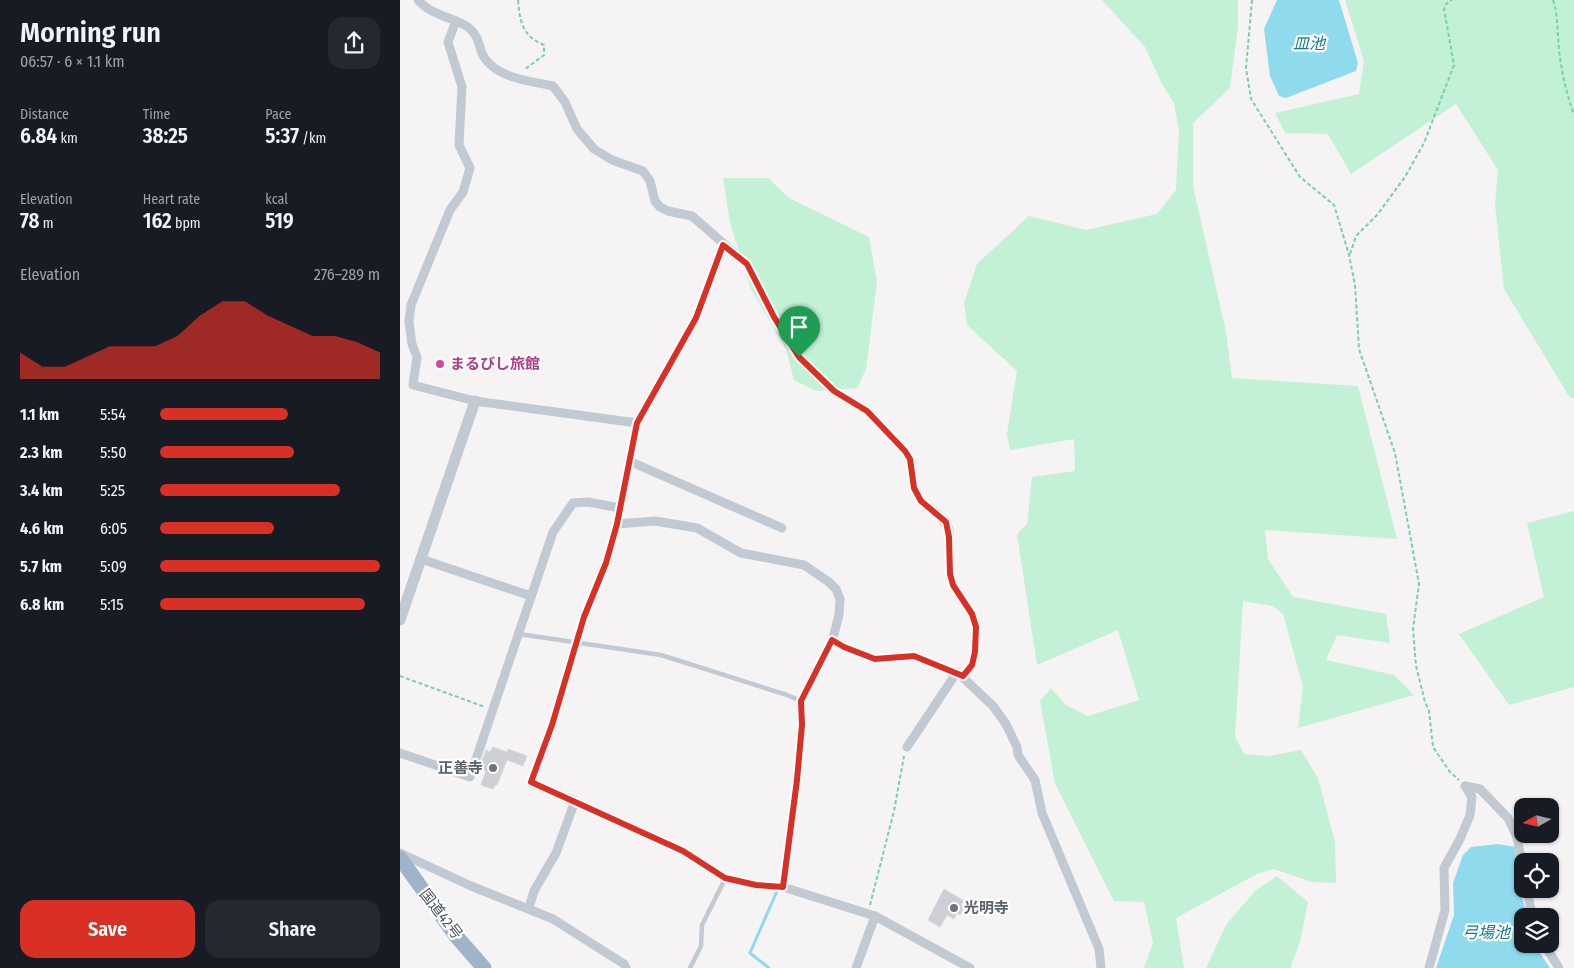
<!DOCTYPE html>
<meta charset="utf-8">
<style>
:root{--surface:#171b24;--page:#242831;--text:#f1f3f6;--muted:#9ea1a6;--accent:#d93025}
body{margin:0;font-family:"Fira Sans Condensed","Noto Sans JP",sans-serif;background:var(--page);color:var(--text);height:100vh;display:flex;flex-direction:column;font-size:19px;white-space:nowrap}
*{box-sizing:border-box;margin:0}
p{font-size:16px;color:var(--muted)}
.icon{flex:none;width:28px;height:28px;fill:none;stroke:currentColor;stroke-width:2;stroke-linecap:round;stroke-linejoin:round}
.map{position:relative;flex:1;overflow:hidden}
.details{display:flex;flex-direction:column;background:var(--surface);width:400px}
.details>*{flex:none}
.needle{width:32px;rotate:262deg}
.fabs{position:absolute;left:1114px;top:798px;display:grid;gap:10px}
.fabs a{display:grid;place-items:center;width:45px;height:45px;border-radius:10px;background:var(--surface);box-shadow:0 1px 4px #0004;font-size:25px}
.pin{position:absolute;display:grid;place-items:center;width:42px;height:42px;color:#fff;margin:-51px -21px;border-radius:50% 50% 50% 0;rotate:-45deg;box-shadow:0 0 5px #0007}
.pin .icon{rotate:45deg}
.round{display:grid;place-items:center;flex:none;width:52px;height:52px;border-radius:15px;background:var(--page)}
.head{display:flex;align-items:center;justify-content:space-between;height:85px;padding:0 20px}
h1{font-size:28px;font-weight:600;line-height:38px}
.figures{display:grid;grid-template-columns:repeat(3,1fr);gap:8px;height:85px;padding:5px 20px}
.figures div{display:grid;align-content:center}
.figures b{font-size:21px;font-weight:600}
.figures small{font-size:14px;font-weight:400}
.figures p{font-size:14px}
.chart{height:140px;padding:10px 20px}
.chart p{display:flex;justify-content:space-between}
.chart svg{width:100%;height:90px;margin-top:5px;fill:var(--accent);opacity:.7}
.cta{display:flex;gap:10px;margin-top:auto;padding:10px 20px}
.cta a{flex:1;height:58px;border-radius:15px;background:var(--accent);color:#fff;font-size:20px;font-weight:600;line-height:58px;text-align:center}
.cta a+a{background:var(--page);color:var(--text)}
ul{padding:0 20px;list-style:none;font-size:16px}
li{display:grid;grid-template-columns:80px 60px 1fr;align-items:center;height:38px}
li i{height:12px;border-radius:6px;background:var(--accent)}
main{display:flex;flex:1;min-height:0}
.map>svg:first-child{display:block}
.green{fill:#c3f1d5}
.water{fill:#90daee}
.lines{fill:none;stroke-linecap:round;stroke-linejoin:round}
.stream{stroke:#90daee;stroke-width:3}
.building{fill:#cdcfd5;stroke:#d7d9de}
.path{stroke:#7ad0a6;stroke-width:2;stroke-dasharray:4 2.5;stroke-linecap:butt}
.service{stroke:#c1cad2;stroke-width:4.5}
.minor{stroke:#c1cad2;stroke-width:9}
.tertiary{stroke:#c1cad2;stroke-width:11}
.trunk{stroke:#9fb4c9;stroke-width:15}
.route-casing{stroke:#fff;stroke-width:10}
.route{stroke:#d93025;stroke-width:6}
.hotel-dot{fill:#d1479c;stroke:#fff;stroke-width:2}
.worship-dot{fill:#6b7280;stroke:#fff;stroke-width:2}
.labels{text-anchor:middle;stroke-width:4.5;stroke-linejoin:round;paint-order:stroke}
.hotel-label{font-size:15px;font-weight:bold;fill:#b23c85;stroke:#fff;text-anchor:start}
.worship-label{font-size:15px;font-weight:bold;fill:#5b616d;stroke:#fff;text-anchor:end}
.street-label{font-size:15px;fill:#4a5661;stroke:#fff}
.water-label{font-size:16px;font-style:italic;fill:#0c7c9b;stroke:#fff}
</style>
<main>
<section class="details">
<div class="head"><div><h1>Morning run</h1><p>06:57 · 6 × 1.1 km</p></div><a class="round"><svg class="icon" aria-label="share" viewBox="0 0 24 24"><path d="M12 15V3M7 8l5-5 5 5M5 13v7h14v-7"/></svg></a></div>
<div class="figures">
<div><p>Distance</p><b>6.84<small> km</small></b></div>
<div><p>Time</p><b>38:25</b></div>
<div><p>Pace</p><b>5:37<small> /km</small></b></div>
</div>
<div class="figures">
<div><p>Elevation</p><b>78<small> m</small></b></div>
<div><p>Heart rate</p><b>162<small> bpm</small></b></div>
<div><p>kcal</p><b>519</b></div>
</div>
<div class="chart"><p><span>Elevation</span>276–289 m</p>
<svg viewBox="0 0 160 44" preserveAspectRatio="none"><path d="M0 44V31L10 38L20 38L30 33L40 28L50 28L60 28L70 23L80 13L90 6L100 6L110 13L120 18L130 23L140 23L150 26L160 31V44z"/></svg>
</div>
<ul>
<li><b>1.1 km</b>5:54<i style="width:58%"></i></li>
<li><b>2.3 km</b>5:50<i style="width:61%"></i></li>
<li><b>3.4 km</b>5:25<i style="width:82%"></i></li>
<li><b>4.6 km</b>6:05<i style="width:52%"></i></li>
<li><b>5.7 km</b>5:09<i style="width:100%"></i></li>
<li><b>6.8 km</b>5:15<i style="width:93%"></i></li>
</ul>
<div class="cta"><a>Save</a><a>Share</a></div>
</section>
<div class="map">
<svg width="1174" height="968" viewBox="0 0 1174 968">
<rect width="100%" height="100%" fill="#f5f3f3"/>
<g class="green">
<path d="M702,0H838V26L830,88L793,123V186L826,332L832,378L958,386L997,539L865,530L868,559L893,597L986,614L990,643L937,635L926,660L994,675L1014,695L898,728L903,687L883,614L873,606L843,601L835,737L844,754L868,756L901,750L918,778L935,842L936,883L912,882L874,869L857,874L776,918L784,968H744L753,943L744,902L714,901L655,783L640,701L651,688L666,705L688,716L739,700L718,630L637,665L617,534L627,524L632,477L675,471L674,439L610,450L607,434L617,371L567,325L564,303L577,264L629,216L686,230L757,214L776,190L779,131L774,103L761,82L745,47Z"/>
<path d="M945,0H1174V398H1170L1104,289L1095,205L1098,170L1056,104L951,174L928,134L885,133L875,113L959,94L964,61Z"/>
<path d="M323,178H368L389,198L469,237L477,281L466,369L457,388L416,391L394,380L386,349L351,289L330,223Z"/>
<path d="M1174,511V687L1109,705L1059,634L1144,597L1127,523Z"/>
<path d="M877,876L908,902L900,942L890,968H806L826,925L855,891Z"/>
</g>
<g class="water">
<path d="M877,0H939L958,63L956,71L886,98L879,96L870,76L864,29Z"/>
<path d="M1098,844L1115,847L1117,877L1127,916H1122V944H1134L1150,968H1036L1054,915L1053,883L1063,855L1071,847Z"/>
</g>
<g class="lines">
<path class="stream" d="M369,968L350,953L377,891"/>
</g>
<g class="building">
<path d="M93,747L107,752L108,749L127,756L123,766L107,760L97,785H95L93,789L81,785L86,771L79,769L86,750L90,752Z"/>
<path d="M544,889L564,901L561,905L565,907L560,915L557,913L554,919L547,915L540,927L528,920Z"/>
</g>
<g class="lines">
<g class="path">
<path d="M118,0C120,22 122,36 144,45V55L124,70"/>
<path d="M852,0L846,68L851,99L900,177L934,205L949,255L955,285L959,349L995,453L1019,584L1013,629L1016,666L1025,702L1029,711L1033,747L1050,772L1059,780"/>
<path d="M1153,0C1157,12 1157,22 1158,35C1159,61 1165,90 1174,115"/>
<path d="M950,254L956,236L977,215L1005,177L1024,143L1054,65L1044,9L1046,4L1052,0"/>
<path d="M440,645L475,659L514,656L548,668"/>
<path d="M0,676L85,707"/>
<path d="M470,905L494,811L504,756"/>
</g>
<g class="service">
<path d="M119,634L261,655L387,695L401,701"/>
<path d="M175,801L283,851L325,879L357,885L383,887"/>
<path d="M290,968L301,946L302,925L325,879"/>
</g>
<g class="minor">
<path d="M18,0C32,16 51,16 68,27C82,38 77,49 86,60C101,79 131,81 153,86L165,102L177,129L194,149L212,160L243,171L250,181L255,201L260,207L268,211L292,216L347,264L374,317L399,357L434,391L467,411L505,451L510,459L514,488L521,501L538,514L549,529L550,574L553,585L572,614L576,627L575,652L572,665L563,676"/>
<path d="M56,21L48,42L62,87L59,145L70,168L63,192L50,210L11,305L9,322L12,344L17,357L13,385L75,401L237,423"/>
<path d="M229,461L382,528"/>
<path d="M217,524L255,521L297,528L341,553L404,565L429,582L436,589L440,599L439,615L433,638L401,701L402,725L397,779L383,887L475,916L570,968"/>
<path d="M21,559L131,596"/>
<path d="M507,747L557,672L593,706L606,724L617,747L618,755L635,780L642,813L699,949L701,968"/>
<path d="M0,753L70,777L153,532L173,503L188,502L220,508"/>
<path d="M1065,786L1080,789L1108,818L1117,837L1122,865"/>
<path d="M0,853L71,886L153,919L224,964L226,968"/>
<path d="M1127,889L1132,916"/>
<path d="M129,908L134,891L156,853L175,801L131,783L152,725L184,617L206,563L217,524L237,423L296,318L323,245"/>
<path d="M1144,944L1159,968"/>
<path d="M456,968L475,916"/>
<path d="M1029,968L1045,910L1044,868L1060,839L1070,815L1072,797L1065,786"/>
</g>
<path class="tertiary" d="M0,620L75,401"/>
<path class="trunk" d="M0,858L56,936L84,968"/>
</g>
<g class="lines">
<g class="route-casing">
<path id="route" d="M323,245L347,264L374,317L399,357L434,391L467,411L505,451L510,459L514,488L521,501L546,522L549,537L550,574L553,585L572,614L576,627L575,652L572,665L563,676L514,656L475,659L444,647L432,640L401,701L402,725L397,780L383,887L356,885L325,878L283,851L131,782L152,725L184,617L206,563L217,524L237,423L296,318Z"/>
</g>
<use href="#route" class="route"/>
</g>
<circle class="hotel-dot" cx="40" cy="364" r="5"/>
<g class="worship-dot">
<circle cx="93" cy="768" r="5"/>
<circle cx="554" cy="908" r="5"/>
</g>
<g class="labels">
<g class="hotel-label">
<text x="50" y="369">まるびし旅館</text>
</g>
<g class="worship-label">
<text x="83" y="773">正善寺</text>
<text x="564" y="913" text-anchor="start">光明寺</text>
</g>
<g class="street-label">
<text transform="translate(41 914) rotate(52)" y="5">国道42号</text>
</g>
<g class="water-label">
<text x="909" y="49">皿池</text>
<text x="1086" y="938">弓場池</text>
</g>
</g>
</svg>
<div class="fabs">
<a><svg class="needle" viewBox="-14 -14 28 28"><path d="M0-13l5 13h-10z" fill="#e53935"/><path d="M0 13l5-13h-10z" fill="#9ea1a6"/></svg></a>
<a><svg class="icon" aria-label="locate" viewBox="0 0 24 24"><circle cx="12" cy="12" r="6"/><path d="M12 2v4M12 18v4M2 12h4M18 12h4"/></svg></a>
<a><svg class="icon" aria-label="layers" viewBox="0 0 24 24"><path d="M12 4l9 5-9 5-9-5zM3 14l9 5 9-5"/></svg></a>
</div>
<div class="pin" style="left:399px;top:357px;background:#1e9e55"><svg class="icon" aria-label="arrive" viewBox="0 0 24 24"><path d="M6 21V4h12l-3 4 3 4H6"/></svg></div>
</div>
</main>
